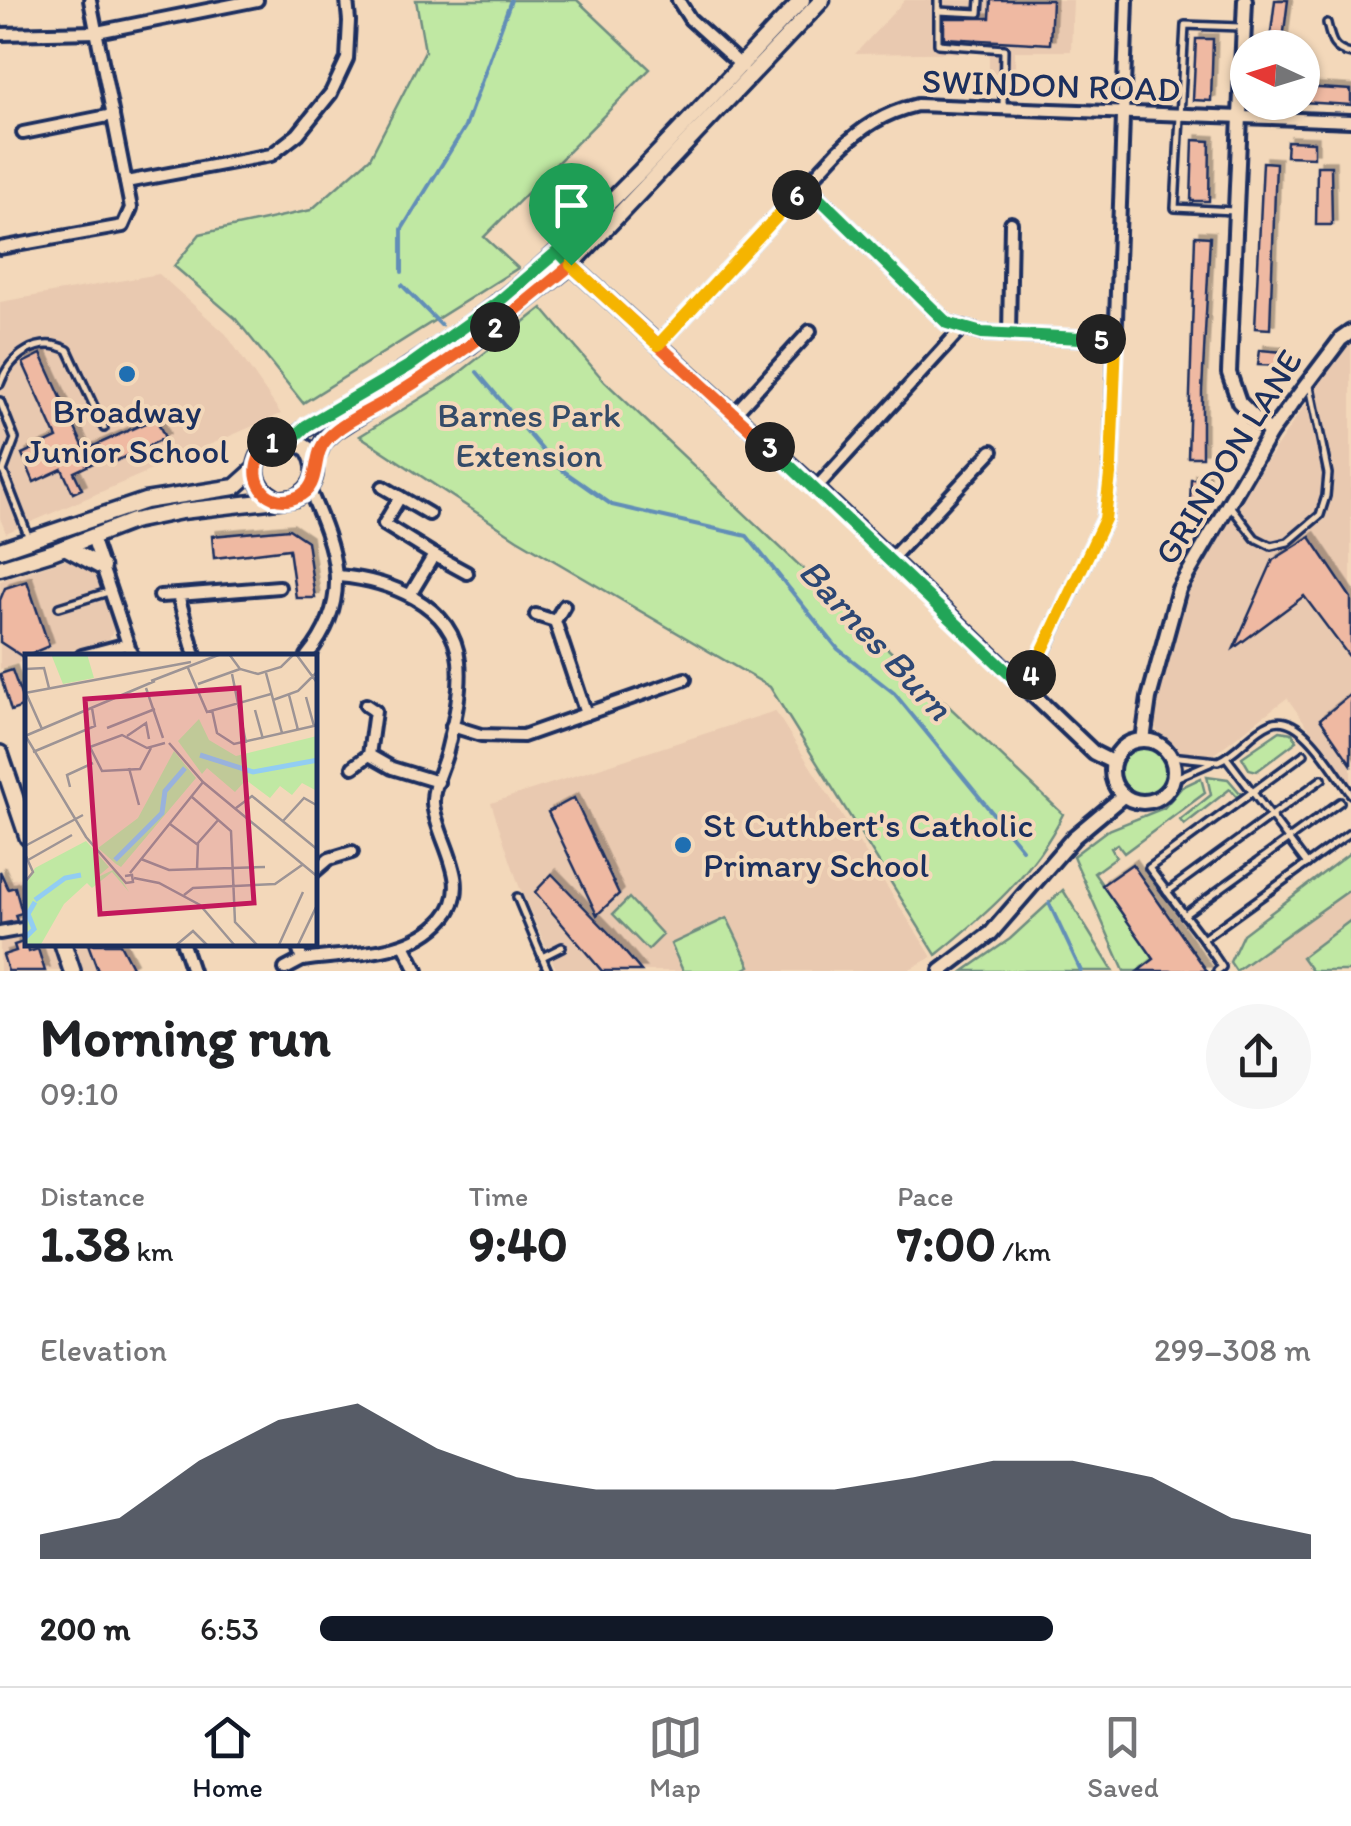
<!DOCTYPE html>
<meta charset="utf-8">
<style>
:root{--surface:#fff;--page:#f6f6f6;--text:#202124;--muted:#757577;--line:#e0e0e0;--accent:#111827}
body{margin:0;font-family:Itim,sans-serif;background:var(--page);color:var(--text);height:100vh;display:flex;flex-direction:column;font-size:38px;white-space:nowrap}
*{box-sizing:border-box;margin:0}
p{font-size:32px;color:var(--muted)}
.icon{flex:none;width:55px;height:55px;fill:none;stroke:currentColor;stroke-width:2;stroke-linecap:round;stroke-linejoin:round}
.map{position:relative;height:971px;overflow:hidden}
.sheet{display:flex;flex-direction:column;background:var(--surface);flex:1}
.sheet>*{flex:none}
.needle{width:65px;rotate:274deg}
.tools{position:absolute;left:1230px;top:30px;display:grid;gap:20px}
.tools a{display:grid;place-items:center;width:90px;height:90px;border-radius:50%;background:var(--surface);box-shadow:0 2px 8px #0004;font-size:50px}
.pin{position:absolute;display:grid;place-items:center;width:85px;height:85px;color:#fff;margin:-102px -42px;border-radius:50% 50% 50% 0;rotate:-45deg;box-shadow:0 0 10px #0007}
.pin .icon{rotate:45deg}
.km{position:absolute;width:50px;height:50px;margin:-25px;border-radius:50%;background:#222;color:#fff;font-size:28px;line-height:50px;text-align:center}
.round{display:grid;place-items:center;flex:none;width:105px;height:105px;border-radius:52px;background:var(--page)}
.overview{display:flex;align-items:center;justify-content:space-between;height:170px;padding:0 40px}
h1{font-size:55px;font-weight:800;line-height:75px}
.stats{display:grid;grid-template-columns:repeat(3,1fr);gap:15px;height:170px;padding:10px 40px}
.stats div{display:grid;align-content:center}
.stats b{font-size:50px;font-weight:800}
.stats small{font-size:28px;font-weight:400}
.stats p{font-size:28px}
.chart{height:280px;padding:20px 40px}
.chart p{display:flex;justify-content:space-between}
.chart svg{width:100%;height:180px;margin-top:10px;fill:var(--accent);opacity:.7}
ul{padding:0 40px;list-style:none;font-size:32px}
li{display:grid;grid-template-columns:160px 120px 1fr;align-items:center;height:75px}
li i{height:25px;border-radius:12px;background:var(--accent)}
.tabs{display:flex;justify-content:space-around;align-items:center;height:140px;border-top:2px solid var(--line);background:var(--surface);font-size:28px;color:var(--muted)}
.tabs a{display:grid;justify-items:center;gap:5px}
.tabs .on{color:var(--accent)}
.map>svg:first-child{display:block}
.built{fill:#e9c9b0}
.green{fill:#c0e8a3;stroke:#6e8c80;stroke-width:2.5}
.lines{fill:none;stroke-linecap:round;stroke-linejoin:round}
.stream{stroke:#628eb7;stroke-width:4}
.building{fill:#efb9a2;stroke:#1b2f5e;stroke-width:2.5;filter:url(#shadow)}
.service-casing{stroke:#1b2f5e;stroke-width:12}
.minor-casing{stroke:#1b2f5e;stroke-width:18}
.tertiary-casing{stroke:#1b2f5e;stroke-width:20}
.secondary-casing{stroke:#1b2f5e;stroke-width:21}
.primary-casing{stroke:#1b2f5e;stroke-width:22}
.service{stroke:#f3d8ba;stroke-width:5}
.minor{stroke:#f3d8ba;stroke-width:10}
.tertiary{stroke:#f3d8ba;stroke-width:12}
.secondary{stroke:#f3d8ba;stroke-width:14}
.primary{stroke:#f3d8ba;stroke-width:15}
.split-1-casing{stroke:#fff;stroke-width:20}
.split-2-casing{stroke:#fff;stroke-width:20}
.split-3-casing{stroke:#fff;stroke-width:20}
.split-4-casing{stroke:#fff;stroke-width:20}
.split-5-casing{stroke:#fff;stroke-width:20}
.split-6-casing{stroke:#fff;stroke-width:20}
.split-7-casing{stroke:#fff;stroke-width:20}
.split-1{stroke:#22a559;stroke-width:12}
.split-2{stroke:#f0652b;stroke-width:12}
.split-3{stroke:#f0652b;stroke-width:12}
.split-4{stroke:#22a559;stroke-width:12}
.split-5{stroke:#f5b400;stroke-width:12}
.split-6{stroke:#22a559;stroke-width:12}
.split-7{stroke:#f5b400;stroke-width:12}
.poi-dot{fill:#1f6fb2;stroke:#f3d8ba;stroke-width:4}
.labels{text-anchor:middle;stroke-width:8;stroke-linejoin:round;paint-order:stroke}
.street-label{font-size:35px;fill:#1b2f5e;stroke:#f3d8ba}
.poi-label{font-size:35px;fill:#1b2f5e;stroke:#f3d8ba}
.park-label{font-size:35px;fill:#344b68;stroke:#f3d8ba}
.water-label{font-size:38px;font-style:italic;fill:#2d4774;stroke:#f3d8ba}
.inset-river{fill:none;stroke:#92cdf2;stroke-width:5}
.inset-road{fill:none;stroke:#9d9495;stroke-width:2.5}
.view{fill:#c2185b;fill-opacity:0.15;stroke:#c2185b;stroke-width:5}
.inset-edge{fill:none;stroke:#1b2f5e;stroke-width:5}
</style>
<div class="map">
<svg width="1351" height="971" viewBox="0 0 1351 971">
<defs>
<filter id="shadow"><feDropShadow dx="4.5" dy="-4.5" stdDeviation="0" flood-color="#0004"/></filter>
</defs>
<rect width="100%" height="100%" fill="#f3d8ba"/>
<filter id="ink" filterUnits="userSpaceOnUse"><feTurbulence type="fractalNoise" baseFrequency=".01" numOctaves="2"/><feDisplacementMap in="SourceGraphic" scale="20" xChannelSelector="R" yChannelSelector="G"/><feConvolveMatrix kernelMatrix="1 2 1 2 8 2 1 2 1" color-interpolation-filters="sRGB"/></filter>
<g filter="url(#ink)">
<g class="built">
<path d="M905,0H1073L1071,51H1015V75L989,74V52L855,54Z"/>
<path d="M159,274L226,334L281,414L6,533L0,518V302Z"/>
<path d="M1351,338V787L1287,698L1214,754L1170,756L1147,711L1179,589Z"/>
<path d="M69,558L92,566L114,630L108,640L62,656H28L27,660L0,669V581Z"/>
<path d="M775,711L932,957L906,971H557L519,886L491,803Z"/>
<path d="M27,877L28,944H128L137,971H0V881Z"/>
<path d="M1351,889V971H1239Z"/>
</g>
<g class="green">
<path d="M416,0H577L650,69L484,237L518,268L303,403L235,318L174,266L200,234L311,210L370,158L425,51Z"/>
<path d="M542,308L605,382L1063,814C1034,873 987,914 936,955L770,687L517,539L360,436L449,381Z"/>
<path d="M1280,731L1292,733L1297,741L1257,771L1249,769L1242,757Z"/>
<circle cx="1143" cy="771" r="31"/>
<path d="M1207,776L1228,779L1241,794L1237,797L1230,789L1184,825L1180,820L1211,795Z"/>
<path d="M1201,778L1205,793L1124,853L1117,844L1111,848L1116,857L1094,873L1154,959L1138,971H1124L1073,856L1106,831L1164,808L1182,787Z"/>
<path d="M1351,852V889L1236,971L1230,962L1243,934Z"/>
<path d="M1063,890L1113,971H964L1010,939Z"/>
<path d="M629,898L663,935L648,950L613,914Z"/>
<path d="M727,918L750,966L740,971H683L671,944Z"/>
<path d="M1351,920V971H1312L1302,957Z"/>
</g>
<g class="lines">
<g class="stream">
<path d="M402,272V229L465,127L511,0"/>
<path d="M402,285L441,325"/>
<path d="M477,372L555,465L612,505L747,536L838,649L894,693L1022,849"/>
<path d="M1049,903L1081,971"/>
</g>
</g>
<g class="building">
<path d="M991,0H1052L1050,44L944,38V18H990Z"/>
<path d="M1275,0H1288L1282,48H1269Z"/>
<path d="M1196,39H1213L1211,101L1193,100Z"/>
<path d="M1302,87L1351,90V105L1302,102Z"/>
<path d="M1193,140L1210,141L1209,201H1191Z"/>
<path d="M1287,141L1314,142V157L1286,156Z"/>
<path d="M1263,162L1276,163L1270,329L1255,328Z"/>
<path d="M1317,166H1331L1332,225H1316Z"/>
<path d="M1195,236L1210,237L1202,391V457H1188Z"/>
<path d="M1260,350L1283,352L1281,366L1258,365Z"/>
<path d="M41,354L85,450L156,418L165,438L112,463L108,456L74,472L82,489L73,493L62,469L34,482L22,454L57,438L23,363Z"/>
<path d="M1191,479H1205L1204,505L1190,504Z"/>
<path d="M289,529L307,541L315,598H296L289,549L214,558L212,536Z"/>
<path d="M1310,537L1351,598V659L1304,596L1234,648L1273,560Z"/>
<path d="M27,581L49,646L23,657L0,642V600L5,588Z"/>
<path d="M12,670L25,706L11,711L0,674Z"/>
<path d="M1351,694V764L1320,719Z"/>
<path d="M574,798L619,894L597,915L548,812Z"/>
<path d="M1132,864L1181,934L1207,971H1138L1154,959L1102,885Z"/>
<path d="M0,871L8,889L15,887L22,913L15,915L17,921L0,924Z"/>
<path d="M552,874L608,932L641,971H602L535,892Z"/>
<path d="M26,941L29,952L38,949L45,971H8L3,955L16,951L14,945Z"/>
<path d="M88,944H120L132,967L120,971H98Z"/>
</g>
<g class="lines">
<g class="service-casing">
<g id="service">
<path d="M938,0V44L1004,49L1003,106"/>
<path d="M938,11L979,13L980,0"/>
<path d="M1327,23C1331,40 1332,50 1351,54"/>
<path d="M1234,211L1175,208L1185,25L1241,27"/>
<path d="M0,384C10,356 38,335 68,350L104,428"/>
<path d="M0,401L15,439L3,471L29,538"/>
<path d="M1231,507L1255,538L1271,546L1288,542L1320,515L1326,496L1328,474L1310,386"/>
<path d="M59,607L108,592"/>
<path d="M1304,754L1149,868L1203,939L1351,832"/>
<path d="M1170,756L1218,761C1238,753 1251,731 1271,723C1301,710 1335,773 1351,794"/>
<path d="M1226,757L1307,864"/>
<path d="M1173,779L1210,763"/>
<path d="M1167,892L1322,779"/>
<path d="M517,897L548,971"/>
<path d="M1184,915L1340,802"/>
<path d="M1203,939L1222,967L1217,971"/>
<path d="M542,957L562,947"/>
</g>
</g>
<g class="minor-casing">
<g id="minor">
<path d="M678,0L690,19L743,67"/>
<path d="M0,34L97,32L257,0"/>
<path d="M23,133L113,115"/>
<path d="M126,182L271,155L298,134L331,93L347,59L349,21L347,0"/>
<path d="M806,185L947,323L982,333L1115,340"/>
<path d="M0,248L123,226L131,208L90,0"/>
<path d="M1009,334L1011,223"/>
<path d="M658,345L838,151C862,127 884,113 917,105L1351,121"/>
<path d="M734,414L810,331"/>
<path d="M383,487L400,497"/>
<path d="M816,488L963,327"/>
<path d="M429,514L400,497L384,524L434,555"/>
<path d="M92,537L132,656"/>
<path d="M889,561L992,451"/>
<path d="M410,595L434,555L467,573"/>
<path d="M160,596L178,595"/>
<path d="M564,606L555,621L586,714"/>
<path d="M536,615L555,621"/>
<path d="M82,656L128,644"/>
<path d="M195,656L178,595L279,587"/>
<path d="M307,656C354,598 336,551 309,489"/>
<path d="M1025,689L1105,519L1111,466L1127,0"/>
<path d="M366,705L375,711L369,755L392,768L438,782"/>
<path d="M452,726L481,735L523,736L685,679"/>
<path d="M353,767L369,755"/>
<path d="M315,871L329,859L352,852"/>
<path d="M0,933L28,928"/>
<path d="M183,944L192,971"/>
<path d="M297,944L302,960C350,953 410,957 444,918C475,883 436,840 433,803C432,786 443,768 447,751C454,722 462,691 459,661C453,603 387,580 338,576"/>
<path d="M405,947L417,971"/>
<path d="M285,969L302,960"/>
</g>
</g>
<g class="tertiary-casing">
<g id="tertiary">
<path d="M1245,0L1229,373L1239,402L1270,433"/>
<path d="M571,265L816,488L1094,753L1112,762"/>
<path d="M1143,740L1149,698L1179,589L1270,433L1341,339L1351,332"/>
<circle cx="1143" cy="771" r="31"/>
<path d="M941,971L991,933L1074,837L1123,796"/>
</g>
</g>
<g class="secondary-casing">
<g id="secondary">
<path d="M292,439C315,419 343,408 369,392C414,364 459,334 500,301C611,212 704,102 802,0"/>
<path d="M315,460L323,442L335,431L469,346L571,265L822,0"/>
<path d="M65,547L102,567"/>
<path d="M0,550L145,501L235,487L255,469"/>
<path d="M0,568L52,552L133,521L182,511L295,498C316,487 320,469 308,449L292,439L270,442C251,461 250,484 275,498"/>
</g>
</g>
<g class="primary-casing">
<g id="primary">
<path d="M0,754L28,837"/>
<path d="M63,944L72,971"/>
</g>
</g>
<use href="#service" class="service"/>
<use href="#minor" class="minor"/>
<use href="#tertiary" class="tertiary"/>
<use href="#secondary" class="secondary"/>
<use href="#primary" class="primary"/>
</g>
</g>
<g class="lines" filter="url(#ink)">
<g class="split-1-casing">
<path id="split-1" d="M272,442L292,439L306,426L409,366L497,303L558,251L571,265"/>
</g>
<g class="split-2-casing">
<path id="split-2" d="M272,442C239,468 263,512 297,497C323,487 310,456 327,439C342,423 367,412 386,401C423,378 460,353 495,327"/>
</g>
<g class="split-3-casing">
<path id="split-3" d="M495,327L571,265L770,447"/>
</g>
<g class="split-4-casing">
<path id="split-4" d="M770,447L1025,689L1031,675"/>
</g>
<g class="split-5-casing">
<path id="split-5" d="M1031,675L1105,519L1111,466L1116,340L1101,339"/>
</g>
<g class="split-6-casing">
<path id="split-6" d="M797,195L806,185L947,323L982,333L1101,339"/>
</g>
<g class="split-7-casing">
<path id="split-7" d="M571,265L658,345L797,195"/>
</g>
<use href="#split-1" class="split-1"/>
<use href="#split-2" class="split-2"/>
<use href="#split-3" class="split-3"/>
<use href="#split-4" class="split-4"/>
<use href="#split-5" class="split-5"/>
<use href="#split-6" class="split-6"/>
<use href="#split-7" class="split-7"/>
</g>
<g class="poi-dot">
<circle cx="127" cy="374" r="10"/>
<circle cx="683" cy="845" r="10"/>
</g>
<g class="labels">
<g class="street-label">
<text transform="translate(1051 85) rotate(2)" y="12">SWINDON ROAD</text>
<text transform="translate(1228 457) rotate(-58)" y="12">GRINDON LANE</text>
</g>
<g class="poi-label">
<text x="127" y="423">Broadway<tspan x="127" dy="40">Junior School</tspan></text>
<text x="703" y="837" text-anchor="start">St Cuthbert's Catholic<tspan x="703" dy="40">Primary School</tspan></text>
</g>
<g class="park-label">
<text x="529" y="427">Barnes Park<tspan x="529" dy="40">Extension</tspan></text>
</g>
<g class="water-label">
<text transform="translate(876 639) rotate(47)" y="13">Barnes Burn</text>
</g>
</g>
<g transform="translate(25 654)">
<rect width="292" height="292" fill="#f3d8ba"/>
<path d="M26,0H62L69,24L38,30ZM174,65L184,86L211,102L292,82V137L277,129L267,141L255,132L245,144L221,126L210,138L182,114L177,120L153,87ZM149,97L171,124L96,213L91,210L73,194L113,164ZM61,187L84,213L71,224L90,215L104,238L87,218L67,234L62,229L39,250L15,292L0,293V231L10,214Z" fill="#c0e8a3"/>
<path class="inset-river" d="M175,101L228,118L293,106M90,206L137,159L140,137L160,114M10,246L40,224L56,221M0,284L9,275L3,260L10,248"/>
<path class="inset-road" d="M204,0L215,15L233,20L256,13L269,0M271,0L293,30M163,14L182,58L246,40M0,15L19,14L24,34M241,19L257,79M207,20L221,89M126,27L196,0M173,30L215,15M121,34L138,84M0,39L166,8M1,39L17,75M264,41L273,76M281,43L289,72M248,46L273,37L293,17M187,56L192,79L209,90L293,71M230,56L238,85M82,74L130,55M0,81L61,183L101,229L108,228L107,221L100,222M0,82L130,27M102,82L121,69L124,85M144,89L178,128L293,223M126,94L115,115L77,117L65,93L97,81L122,94L140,89M8,98L70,72L67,54M104,114L114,151M45,133L42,121L68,109M167,143L206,177L210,268L234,293M211,154L227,142L293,196M258,167L279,144L293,152M145,170L173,191M0,192L58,161M0,200L8,218L0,228M116,205L144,216L240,213M3,206L47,181M172,216L173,189L194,165M105,219L178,128M109,224L134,229L175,251L211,293M159,241L168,234L250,230L277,211M149,293L168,277L184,293M253,293L278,238M272,293L293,249"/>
<path class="view" d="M214,34L229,249L75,260L60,45Z"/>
<rect width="292" height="292" class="inset-edge"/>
</g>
</svg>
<div class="tools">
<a><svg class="needle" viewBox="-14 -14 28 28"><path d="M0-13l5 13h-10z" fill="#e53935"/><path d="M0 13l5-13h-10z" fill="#757577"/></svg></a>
</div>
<div class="pin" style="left:571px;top:265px;background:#1e9e55"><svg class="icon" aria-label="arrive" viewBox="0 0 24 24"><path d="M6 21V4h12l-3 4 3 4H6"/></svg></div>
<b class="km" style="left:272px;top:442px">1</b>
<b class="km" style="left:495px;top:327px">2</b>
<b class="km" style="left:770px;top:447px">3</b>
<b class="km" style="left:1031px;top:675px">4</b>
<b class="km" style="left:1101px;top:339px">5</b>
<b class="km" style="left:797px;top:195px">6</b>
</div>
<section class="sheet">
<div class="overview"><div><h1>Morning run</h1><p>09:10</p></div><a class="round"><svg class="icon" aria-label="share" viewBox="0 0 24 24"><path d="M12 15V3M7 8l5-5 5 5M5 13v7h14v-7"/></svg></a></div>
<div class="stats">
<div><p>Distance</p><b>1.38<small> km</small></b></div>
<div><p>Time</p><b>9:40</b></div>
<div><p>Pace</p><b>7:00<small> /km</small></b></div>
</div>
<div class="chart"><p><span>Elevation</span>299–308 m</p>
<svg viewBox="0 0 160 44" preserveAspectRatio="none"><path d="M0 44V38L10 34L20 20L30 10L40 6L50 17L60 24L70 27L80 27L90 27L100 27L110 24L120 20L130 20L140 24L150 34L160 38V44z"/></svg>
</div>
<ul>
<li><b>200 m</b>6:53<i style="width:74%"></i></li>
</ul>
</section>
<nav class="tabs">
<a class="on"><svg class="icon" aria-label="home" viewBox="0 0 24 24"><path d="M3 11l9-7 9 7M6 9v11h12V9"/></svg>Home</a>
<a><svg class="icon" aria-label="map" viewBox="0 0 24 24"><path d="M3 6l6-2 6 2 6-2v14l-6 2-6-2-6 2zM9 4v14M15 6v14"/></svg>Map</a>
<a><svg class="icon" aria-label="saved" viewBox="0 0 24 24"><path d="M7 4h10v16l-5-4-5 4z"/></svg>Saved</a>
</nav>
